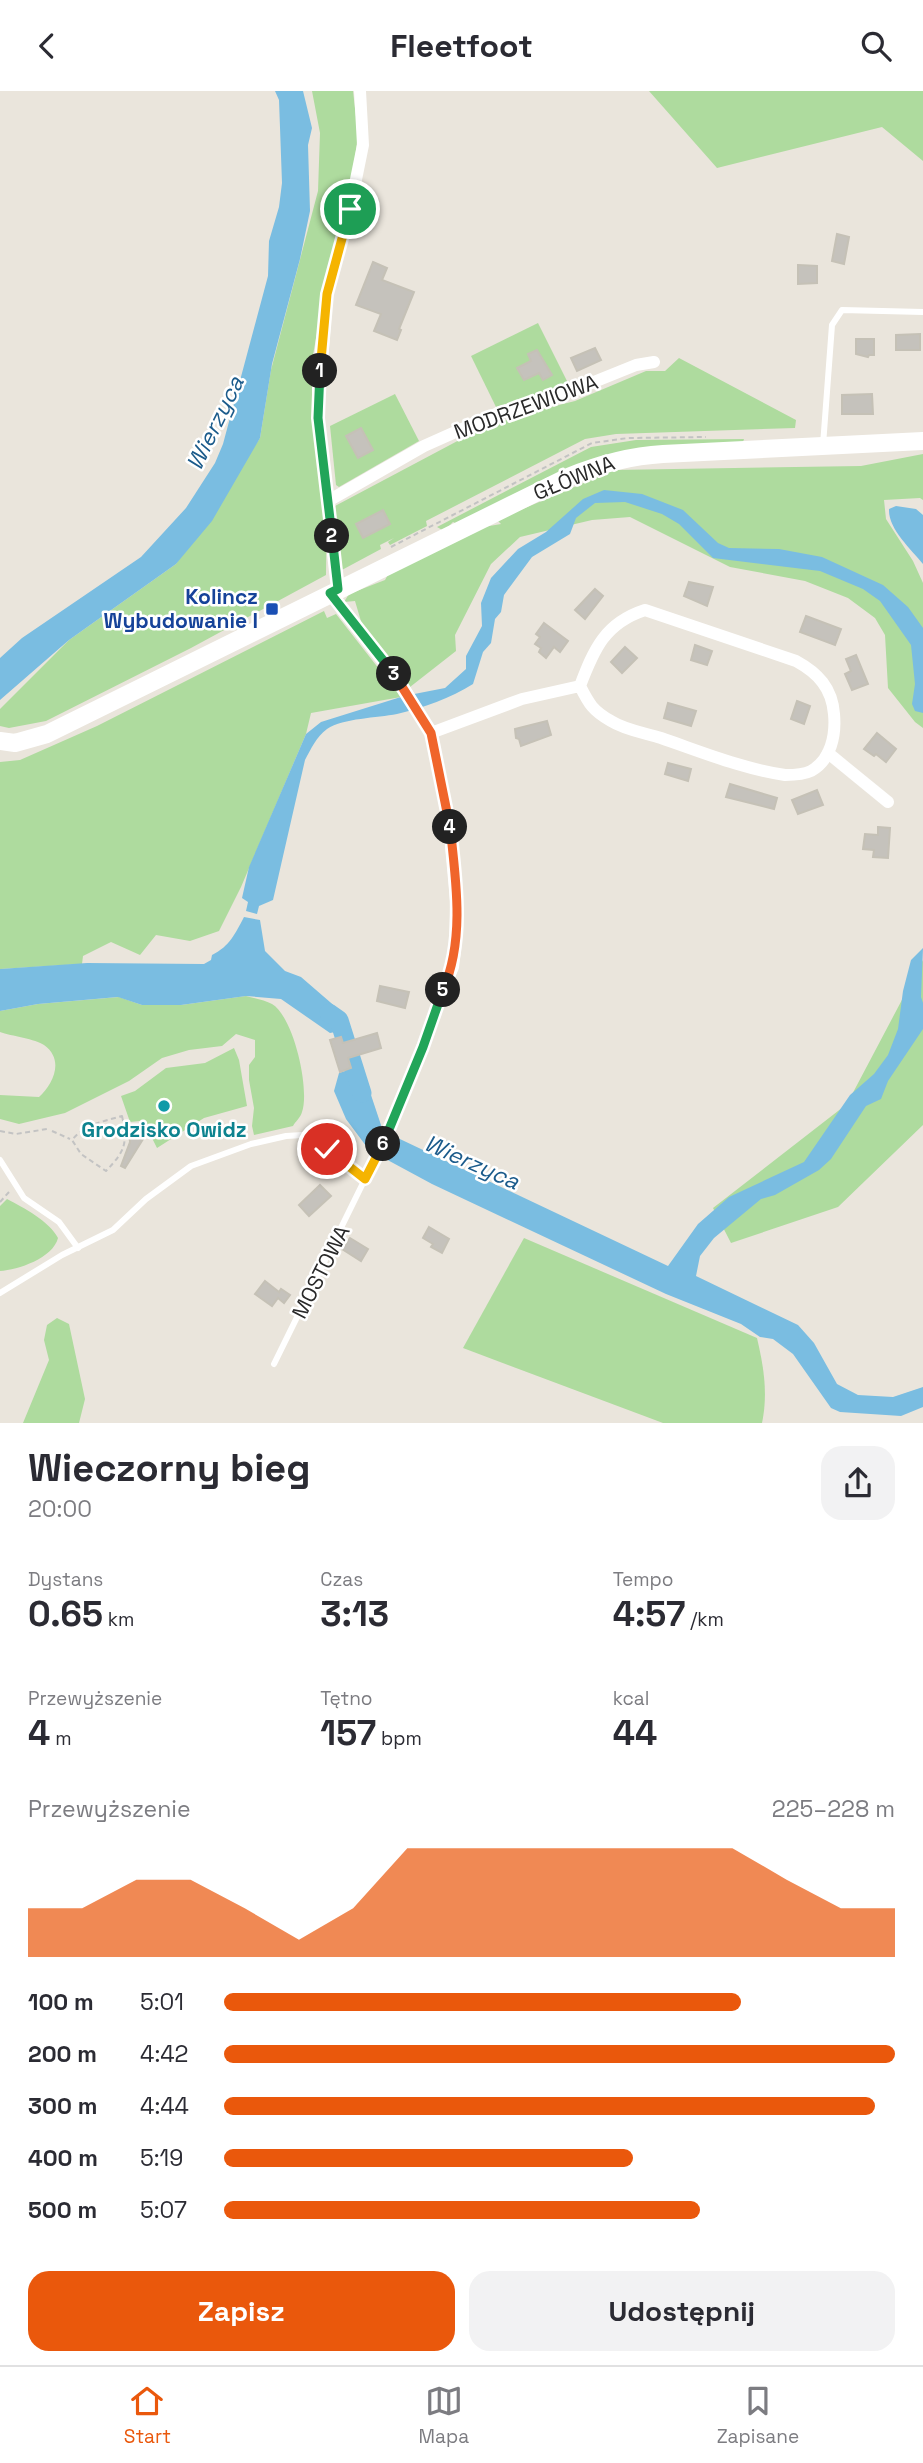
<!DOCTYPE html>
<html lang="pl">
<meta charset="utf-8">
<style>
:root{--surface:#fff;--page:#f2f2f3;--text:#2b2b33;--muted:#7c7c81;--line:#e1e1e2;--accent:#ea580c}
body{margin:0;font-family:"Space Grotesk",sans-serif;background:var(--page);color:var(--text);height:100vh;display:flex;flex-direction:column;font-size:26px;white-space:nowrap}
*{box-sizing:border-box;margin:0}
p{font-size:23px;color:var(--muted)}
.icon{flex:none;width:38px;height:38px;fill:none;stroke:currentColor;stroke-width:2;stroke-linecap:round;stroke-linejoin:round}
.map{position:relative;height:1332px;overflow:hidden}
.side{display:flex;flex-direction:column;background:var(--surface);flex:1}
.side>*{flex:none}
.pin{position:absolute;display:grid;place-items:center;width:60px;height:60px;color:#fff;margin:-30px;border:4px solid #fff;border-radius:50%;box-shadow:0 2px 7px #0007}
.km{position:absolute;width:35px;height:35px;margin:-18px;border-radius:50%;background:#222;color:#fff;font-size:19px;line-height:35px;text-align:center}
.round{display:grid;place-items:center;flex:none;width:74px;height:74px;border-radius:21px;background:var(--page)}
.summary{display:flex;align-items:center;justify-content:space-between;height:119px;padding:0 28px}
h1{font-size:38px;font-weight:700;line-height:52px}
.metrics{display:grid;grid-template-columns:repeat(3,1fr);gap:10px;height:119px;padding:7px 28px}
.metrics div{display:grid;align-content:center}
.metrics b{font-size:35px;font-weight:700}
.metrics small{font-size:19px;font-weight:400}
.metrics p{font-size:19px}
.chart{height:196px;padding:14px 28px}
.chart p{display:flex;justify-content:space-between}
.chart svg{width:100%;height:126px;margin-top:7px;fill:var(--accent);opacity:.7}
.primary-button{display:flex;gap:14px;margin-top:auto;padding:14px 28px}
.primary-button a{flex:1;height:80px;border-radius:21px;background:var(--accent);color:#fff;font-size:28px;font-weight:700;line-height:80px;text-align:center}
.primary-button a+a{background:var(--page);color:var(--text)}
ul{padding:0 28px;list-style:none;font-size:23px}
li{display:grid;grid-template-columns:112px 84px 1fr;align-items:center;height:52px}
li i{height:18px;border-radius:9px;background:var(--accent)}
header{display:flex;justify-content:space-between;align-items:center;height:91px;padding:0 28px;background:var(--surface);font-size:32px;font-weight:700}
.tab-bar{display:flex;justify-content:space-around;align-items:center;height:98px;border-top:2px solid var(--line);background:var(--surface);font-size:19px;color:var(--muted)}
.tab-bar a{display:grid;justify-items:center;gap:4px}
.tab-bar .on{color:var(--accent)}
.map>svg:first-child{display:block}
.green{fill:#aedb9e}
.water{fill:#7abde1}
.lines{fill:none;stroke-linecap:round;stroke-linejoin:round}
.river{stroke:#7abde1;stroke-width:19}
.building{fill:#c5c2bc;stroke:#c5c1b6;stroke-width:2}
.path{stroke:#c3c3c3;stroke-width:2;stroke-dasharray:5 3.5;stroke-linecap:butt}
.lane{stroke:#fff;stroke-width:6}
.street{stroke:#fff;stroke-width:12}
.secondary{stroke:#fff;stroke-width:18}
.split-1-casing{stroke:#fff;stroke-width:14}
.split-2-casing{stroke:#fff;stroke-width:14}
.split-3-casing{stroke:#fff;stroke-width:14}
.split-4-casing{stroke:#fff;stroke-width:14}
.split-5-casing{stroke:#fff;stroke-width:14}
.split-6-casing{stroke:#fff;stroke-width:14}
.split-7-casing{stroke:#fff;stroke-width:14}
.split-1{stroke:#f5b400;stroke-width:9}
.split-2{stroke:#22a559;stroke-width:9}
.split-3{stroke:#22a559;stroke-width:9}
.split-4{stroke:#f0652b;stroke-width:9}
.split-5{stroke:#f0652b;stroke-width:9}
.split-6{stroke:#22a559;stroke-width:9}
.split-7{stroke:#f5b400;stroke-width:9}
.transit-dot{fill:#1a4fb4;stroke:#fff;stroke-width:2.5}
.culture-dot{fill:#0f9aa8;stroke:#fff;stroke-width:2.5}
.labels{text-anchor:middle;stroke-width:5;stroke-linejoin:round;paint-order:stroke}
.street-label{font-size:21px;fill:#292929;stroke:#fff}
.transit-label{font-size:21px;font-weight:bold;fill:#164399;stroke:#fff;text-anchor:end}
.culture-label{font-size:21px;font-weight:bold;fill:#0d838f;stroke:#fff}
.water-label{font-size:23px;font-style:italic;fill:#1b5b8b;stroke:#fff}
</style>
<header><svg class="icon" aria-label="back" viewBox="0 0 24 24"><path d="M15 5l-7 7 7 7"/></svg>Fleetfoot<svg class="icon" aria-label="search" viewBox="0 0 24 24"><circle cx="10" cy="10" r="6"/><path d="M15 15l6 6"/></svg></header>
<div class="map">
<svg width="923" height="1333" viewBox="0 0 923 1333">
<rect width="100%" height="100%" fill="#eae5dc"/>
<g class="green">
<path d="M312,0H353L358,43L353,84L329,175L313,264L314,306L327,403L326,484L191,557L46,630L9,637L0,635V618L69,549L176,473L260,347L271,279L318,100L320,42Z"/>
<path d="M649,0H923V70L882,36L717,77Z"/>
<path d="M538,232L569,294L496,316L471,265Z"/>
<path d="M679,267L796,329L795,337L616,343L585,348L426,430L427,435L390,454L388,451L394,447L380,454L381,458L340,480L335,415L465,346L519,324L575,310L646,280H665Z"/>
<path d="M395,303L419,350L339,396L336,394L330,335Z"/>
<path d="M744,348L743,351L638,358L457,433L453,431L444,440L437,436L591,356L636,349Z"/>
<path d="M923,363V409L920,407L884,409L886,428L913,470L923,492V637L915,631L888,597L885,544L875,527L848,507L805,490L730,476L630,426L592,429L520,446L491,473L455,544L456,560L410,596L363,537L355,510L344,511L349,503L385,489L391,478L472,438L501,433L497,429L614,379L861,375Z"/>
<path d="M324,520L327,527L336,523L401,606L311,622L306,643L241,796L219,840L190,850L156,844L140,864L111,851L83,865L82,873L0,878V671L20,669L97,635Z"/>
<path d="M923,869V1034L838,1116L731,1152L713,1117L847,1013Z"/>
<path d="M246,905C254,907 265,909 272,913C294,926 310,999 302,1021C301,1026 295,1031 293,1035L254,1044L252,1035L254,1017L249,989V974L255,966V949L236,943L222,955L189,959L162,967L129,990L65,1022L19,1033L0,1028V1004L39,1006C53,993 65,969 44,954C36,948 11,945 0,941V920L38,913L119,906L142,914H181Z"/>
<path d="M234,957L239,969L247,1015L204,1027L157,1057L152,1047H143L140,1030L130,1031L121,1005L135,1000L166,977L205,972Z"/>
<path d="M7,1108C24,1117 49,1130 58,1147C53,1167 18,1179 0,1180V1115Z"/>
<path d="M524,1147L757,1247C764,1277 768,1303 762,1332H663L463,1257Z"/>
<path d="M57,1227L69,1233L85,1308L79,1332H23L49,1269L44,1249L47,1234Z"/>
</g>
<g class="water">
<path d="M275,0H303L312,37L308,54L310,120L300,168L272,273L260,347L212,430L176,473L69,549L0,609V567L22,547L141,466L186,417L215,372L223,353L268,185L269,150L279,116L282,92L279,9Z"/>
<path d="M604,399L642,403L683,419L718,452L729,457L779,458L822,466L883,494L908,516L923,537V622L915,620L912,613L915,593L911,554L880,510L863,498L820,480L713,467L679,433L662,423L625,411L595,412L576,427L570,443L532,466L504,504L501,521L495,528L491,552L483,561L473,593C451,607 423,617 397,623C377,627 344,627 327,638C316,646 311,658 305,669L273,809L259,815L257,823L246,820L248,811L242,807L249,776L306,643L321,631L404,605L445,597L466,578V565L482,535L481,512L491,487L518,458L546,441L583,408Z"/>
<path d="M896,415L916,418L923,424V473C911,458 888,438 889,418Z"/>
<path d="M244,826L260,829L265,860L285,880L301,886L345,924L350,938L330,942L281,908L246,905L181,914H142L118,906L38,913L0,920V878L87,872L204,873L211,869L212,864C230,855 235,843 244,826Z"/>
<path d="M923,857L921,906L923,912V938L888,990L881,1008L866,1015L831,1068L819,1079L775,1104L761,1108L714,1147L700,1165L696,1185L798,1234L814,1252L837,1293L858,1304L893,1306L923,1296V1316L901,1325L840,1321L831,1317L793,1263L773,1248L760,1246L741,1233L666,1203L432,1093L369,1059L346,1028L334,1000L339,982L351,978L363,980L383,1040L668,1175L698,1133L729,1106L804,1071L850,1004L874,983L888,964L898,938L903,900L911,869Z"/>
</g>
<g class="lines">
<path class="river" d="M329,922L339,929L362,1002"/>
</g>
<g class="building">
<path d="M837,143L849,146L844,173L832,170Z"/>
<path d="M373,171L387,177L382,189L414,201L399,238L401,239L397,249L374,240L381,223L356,214Z"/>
<path d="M798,174L817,175V192L798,193Z"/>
<path d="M920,243V259H896V244Z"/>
<path d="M856,248H874V264H869L868,266L856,263Z"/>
<path d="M595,257L601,269L577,280L571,267Z"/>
<path d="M537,259L552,284L543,289L539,282L524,289L517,277L531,270L528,263Z"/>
<path d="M872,303L873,323H842V304Z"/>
<path d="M361,337L373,359L358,367L346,345Z"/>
<path d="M383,419L390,433L363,447L356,433Z"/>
<path d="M689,491L713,496L707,515L684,505Z"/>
<path d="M595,498L603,505L585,528L575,519Z"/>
<path d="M806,525L841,538L835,554L800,541Z"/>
<path d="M544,532L568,550L560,561L554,556L546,567L539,561L541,557L535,553L540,546L536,543Z"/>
<path d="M695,554L712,560L707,574L691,569Z"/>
<path d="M625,556L637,567L622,582L611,571Z"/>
<path d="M856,564L868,593L852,599L845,583L851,580L846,568Z"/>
<path d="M797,610L810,615L804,633L791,628Z"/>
<path d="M668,612L696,620L691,635L664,627Z"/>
<path d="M547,630L551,644L521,655L519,648L516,647L515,638Z"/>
<path d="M877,642L896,658L886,671L876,663L874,665L864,658Z"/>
<path d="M668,672L691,678L688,690L665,683Z"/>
<path d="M730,693L777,707L774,718L726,706Z"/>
<path d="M817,699L823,714L798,723L792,709Z"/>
<path d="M878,736L890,737L888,767L873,766L874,759L863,758L865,743L878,744Z"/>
<path d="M380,895L409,901L405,917L377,910Z"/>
<path d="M377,942L381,957L348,967L351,977L340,981L330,949L341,946L343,952Z"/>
<path d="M129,1040L143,1048L125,1077L121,1075L130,1051Z"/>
<path d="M320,1094L331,1105L309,1125L299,1114Z"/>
<path d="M429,1136L449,1148L442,1162L431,1156L433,1153L423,1147Z"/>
<path d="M350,1147L368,1158L361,1170L342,1158Z"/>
<path d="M265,1190L279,1201L281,1198L290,1204L284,1212L278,1207L272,1215L255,1203Z"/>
</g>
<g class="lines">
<g class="path">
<path d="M391,456L592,352L628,347L706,346"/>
<path d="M122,1025C128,1053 125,1060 106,1080L81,1063L72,1049C84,1034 104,1030 122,1025Z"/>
<path d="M0,1040L16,1043L47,1038"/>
<path d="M52,1040L70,1048"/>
<path d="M369,1081L389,1040L433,924"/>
<path d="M0,1111L9,1101"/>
</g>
<g class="lane">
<path d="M823,354L832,234L842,219L923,221"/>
<path d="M0,1069L24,1107L59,1131L78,1157"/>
<path d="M0,1202L62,1164L113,1139L146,1108L191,1075L251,1053L286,1045L303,1044L315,1049L365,1088L274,1273"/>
</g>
<g class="street">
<path d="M328,410L424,355L498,322L574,299L636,274L654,271"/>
<path d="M338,498L318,327V296L323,257L327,203L350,118L363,54L360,0"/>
<path d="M330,502L398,588L431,642L449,733L456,810L455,860L453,876L437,913"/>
<path d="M431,642L522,608L580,595C594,558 605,532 645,519L796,570C818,582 832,597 834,623C836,644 831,669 811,680C805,683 792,684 785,684C743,678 702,661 661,647C645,642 625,639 611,630C593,620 589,613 580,595"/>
<path d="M828,662L888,711"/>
</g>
<path class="secondary" d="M0,650L15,652L47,643L568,386C600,373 629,365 663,363L923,350"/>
</g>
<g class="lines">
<g class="split-1-casing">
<path id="split-1" d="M320,280L327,203L350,118"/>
</g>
<g class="split-2-casing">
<path id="split-2" d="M320,280L318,327L332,445"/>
</g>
<g class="split-3-casing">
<path id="split-3" d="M332,445L338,498L330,502L394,583"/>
</g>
<g class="split-4-casing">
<path id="split-4" d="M394,583L431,642L450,736"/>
</g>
<g class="split-5-casing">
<path id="split-5" d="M443,899C465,849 456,789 450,736"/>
</g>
<g class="split-6-casing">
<path id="split-6" d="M383,1053L423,956L443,899"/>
</g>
<g class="split-7-casing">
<path id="split-7" d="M327,1058L365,1088L383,1053"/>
</g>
<use href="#split-1" class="split-1"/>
<use href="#split-2" class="split-2"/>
<use href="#split-3" class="split-3"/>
<use href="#split-4" class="split-4"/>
<use href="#split-5" class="split-5"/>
<use href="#split-6" class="split-6"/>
<use href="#split-7" class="split-7"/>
</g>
<rect class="transit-dot" x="265" y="511" width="14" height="14" rx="3.5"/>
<circle class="culture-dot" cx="164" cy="1015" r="7"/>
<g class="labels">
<g class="street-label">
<text transform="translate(526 316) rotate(-20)" y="7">MODRZEWIOWA</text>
<text transform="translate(574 387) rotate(-22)" y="7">GŁÓWNA</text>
<text transform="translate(321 1181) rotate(-63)" y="7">MOSTOWA</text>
</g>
<g class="transit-label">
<text x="258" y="513">Kolincz<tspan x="258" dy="24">Wybudowanie I</tspan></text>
</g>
<g class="culture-label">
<text x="164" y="1046">Grodzisko Owidz</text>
</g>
<g class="water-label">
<text transform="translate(215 332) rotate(-64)" y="8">Wierzyca</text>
<text transform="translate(472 1071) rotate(24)" y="8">Wierzyca</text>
</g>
</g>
</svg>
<div class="pin" style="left:350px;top:118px;background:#1e9e55"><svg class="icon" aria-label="arrive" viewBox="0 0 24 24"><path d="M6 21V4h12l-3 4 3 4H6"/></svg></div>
<div class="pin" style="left:327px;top:1058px;background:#d93025"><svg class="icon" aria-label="check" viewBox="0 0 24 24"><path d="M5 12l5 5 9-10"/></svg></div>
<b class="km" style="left:320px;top:280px">1</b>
<b class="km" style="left:332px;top:445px">2</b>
<b class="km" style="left:394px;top:583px">3</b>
<b class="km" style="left:450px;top:736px">4</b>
<b class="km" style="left:443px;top:899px">5</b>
<b class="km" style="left:383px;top:1053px">6</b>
</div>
<section class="side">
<div class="summary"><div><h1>Wieczorny bieg</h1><p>20:00</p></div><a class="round"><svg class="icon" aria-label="share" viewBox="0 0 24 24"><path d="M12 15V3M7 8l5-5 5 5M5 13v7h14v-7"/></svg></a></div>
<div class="metrics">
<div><p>Dystans</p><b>0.65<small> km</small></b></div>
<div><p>Czas</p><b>3:13</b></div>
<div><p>Tempo</p><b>4:57<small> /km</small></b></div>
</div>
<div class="metrics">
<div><p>Przewyższenie</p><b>4<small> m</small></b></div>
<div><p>Tętno</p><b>157<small> bpm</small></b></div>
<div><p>kcal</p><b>44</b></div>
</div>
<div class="chart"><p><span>Przewyższenie</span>225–228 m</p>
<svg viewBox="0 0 160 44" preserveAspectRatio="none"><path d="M0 44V27L10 27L20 17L30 17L40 27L50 38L60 27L70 6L80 6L90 6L100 6L110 6L120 6L130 6L140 17L150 27L160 27V44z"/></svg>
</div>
<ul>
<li><b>100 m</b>5:01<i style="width:77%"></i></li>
<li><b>200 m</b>4:42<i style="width:100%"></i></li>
<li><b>300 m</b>4:44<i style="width:97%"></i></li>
<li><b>400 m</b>5:19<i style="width:61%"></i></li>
<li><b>500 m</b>5:07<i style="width:71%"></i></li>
</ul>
<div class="primary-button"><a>Zapisz</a><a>Udostępnij</a></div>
</section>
<nav class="tab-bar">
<a class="on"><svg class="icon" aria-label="home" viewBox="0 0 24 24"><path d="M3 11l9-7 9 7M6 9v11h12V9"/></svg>Start</a>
<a><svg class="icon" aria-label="map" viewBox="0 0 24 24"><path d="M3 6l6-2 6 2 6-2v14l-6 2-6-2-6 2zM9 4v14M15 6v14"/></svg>Mapa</a>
<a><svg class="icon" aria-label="saved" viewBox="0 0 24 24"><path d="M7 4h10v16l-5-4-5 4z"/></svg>Zapisane</a>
</nav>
